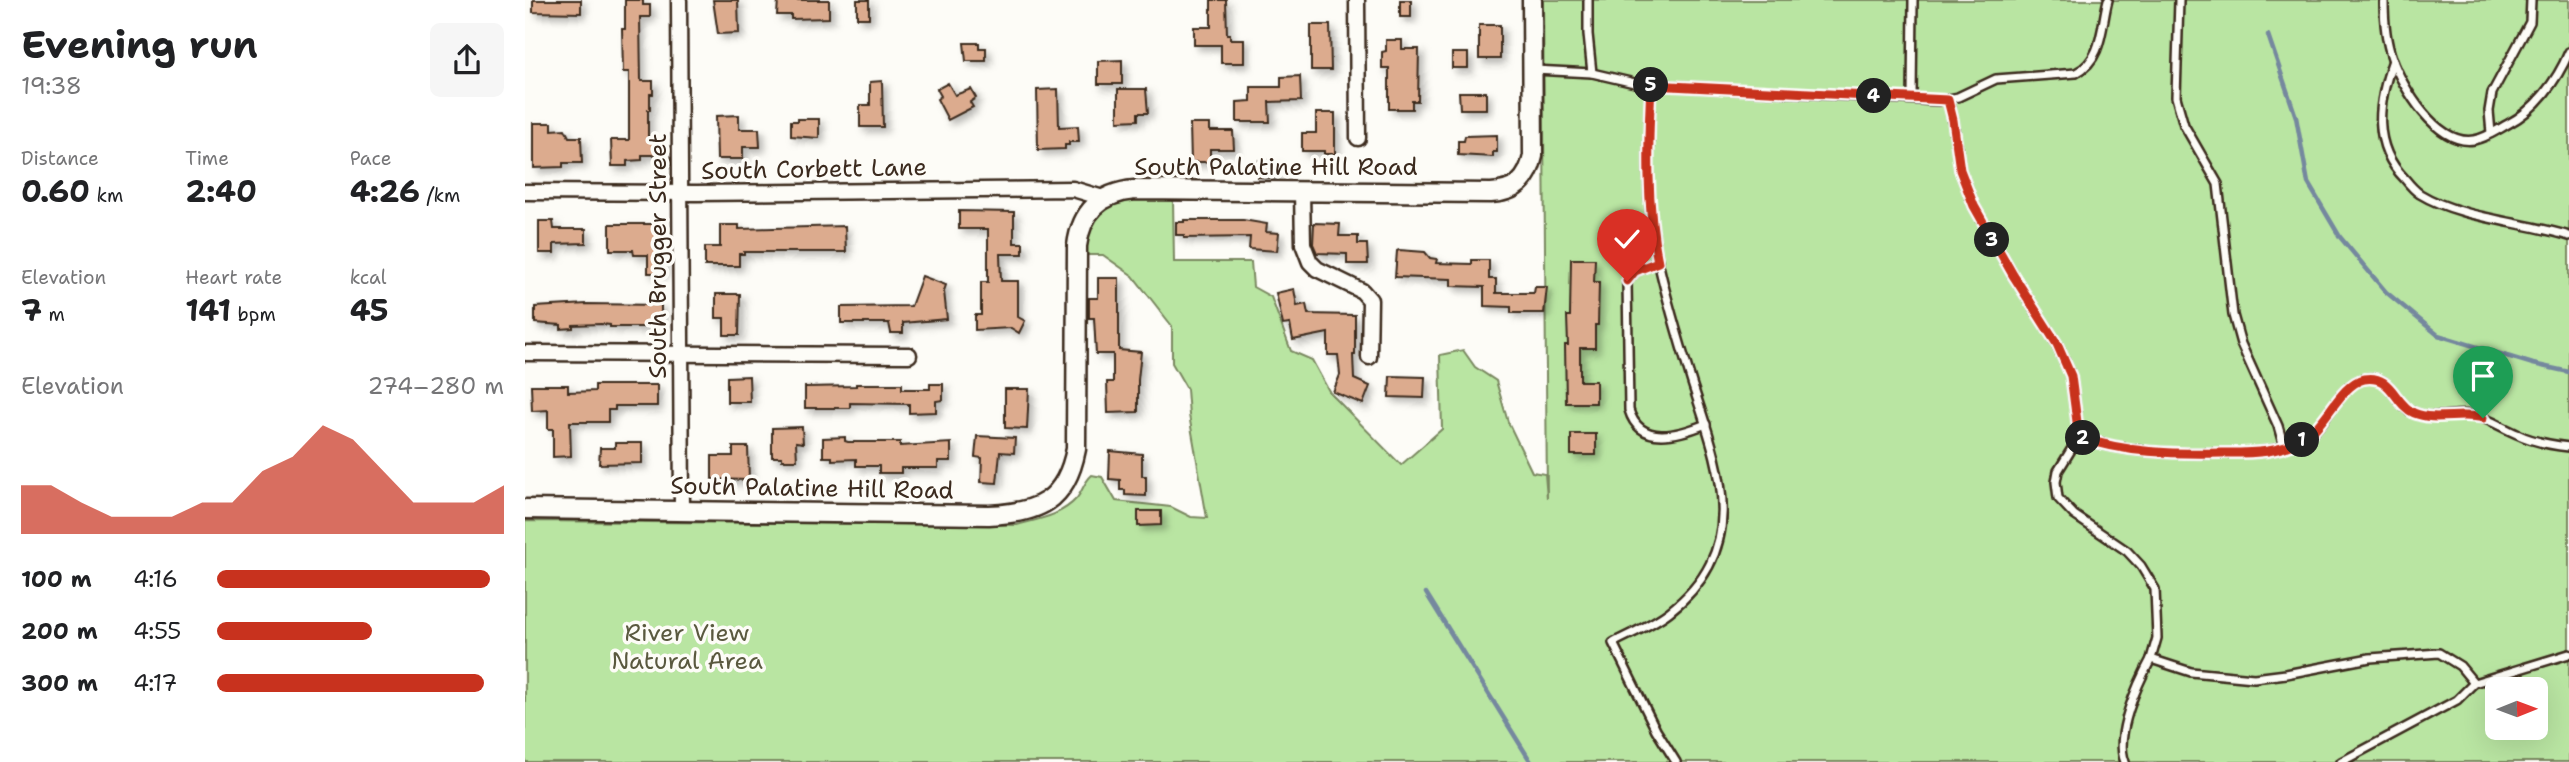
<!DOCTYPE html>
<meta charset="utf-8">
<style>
:root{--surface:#fff;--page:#f6f6f6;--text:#202124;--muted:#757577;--accent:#c8321e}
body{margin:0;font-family:"Shantell Sans",sans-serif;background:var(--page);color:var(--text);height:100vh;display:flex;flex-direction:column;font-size:26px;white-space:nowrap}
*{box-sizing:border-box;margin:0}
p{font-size:23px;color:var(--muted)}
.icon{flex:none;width:38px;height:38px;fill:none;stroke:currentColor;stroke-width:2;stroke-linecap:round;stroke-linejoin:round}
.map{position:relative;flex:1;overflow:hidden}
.panel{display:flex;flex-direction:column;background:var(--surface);width:525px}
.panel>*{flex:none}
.needle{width:46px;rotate:89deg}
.tools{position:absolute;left:1960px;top:677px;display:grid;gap:14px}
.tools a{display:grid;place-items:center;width:63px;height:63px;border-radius:10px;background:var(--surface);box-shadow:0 7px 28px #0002;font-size:35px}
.pin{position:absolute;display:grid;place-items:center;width:60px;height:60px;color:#fff;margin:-72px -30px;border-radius:50% 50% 50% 0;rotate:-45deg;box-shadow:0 0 7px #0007}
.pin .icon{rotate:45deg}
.km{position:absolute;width:35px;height:35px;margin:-18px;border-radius:50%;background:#222;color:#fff;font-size:19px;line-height:35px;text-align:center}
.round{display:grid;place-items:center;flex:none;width:74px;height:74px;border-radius:10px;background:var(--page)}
.head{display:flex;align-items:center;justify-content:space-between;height:119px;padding:0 21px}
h1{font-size:38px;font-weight:700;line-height:52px}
.metrics{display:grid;grid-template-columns:repeat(3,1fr);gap:10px;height:119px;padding:7px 21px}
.metrics div{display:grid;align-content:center}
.metrics b{font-size:30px;font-weight:700}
.metrics small{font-size:19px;font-weight:400}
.metrics p{font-size:19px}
.chart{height:196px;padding:14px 21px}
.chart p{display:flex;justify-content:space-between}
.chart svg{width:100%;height:126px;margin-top:7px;fill:var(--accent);opacity:.7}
ul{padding:0 21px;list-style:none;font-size:23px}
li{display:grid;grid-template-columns:112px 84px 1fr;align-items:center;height:52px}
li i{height:18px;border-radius:9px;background:var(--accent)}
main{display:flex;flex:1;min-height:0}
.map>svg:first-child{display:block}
.green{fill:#b9e5a2;stroke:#7a8860;stroke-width:2;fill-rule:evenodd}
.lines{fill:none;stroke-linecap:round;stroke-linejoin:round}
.stream{stroke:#74889e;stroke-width:4.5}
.building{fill:#dcab8e;stroke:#3b2a1e;stroke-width:2;filter:url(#shadow)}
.service-casing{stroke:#3b2a1e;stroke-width:12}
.minor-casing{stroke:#3b2a1e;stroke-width:19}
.tertiary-casing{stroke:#3b2a1e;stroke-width:23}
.service{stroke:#fdfcf7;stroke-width:7}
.minor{stroke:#fdfcf7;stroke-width:14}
.tertiary{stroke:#fdfcf7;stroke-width:18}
.route-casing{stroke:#fff;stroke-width:14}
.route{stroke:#c8321e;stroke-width:9}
.labels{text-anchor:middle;stroke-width:7;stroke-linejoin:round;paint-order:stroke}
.street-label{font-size:24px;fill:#3b2a1e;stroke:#fdfcf7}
.park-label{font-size:24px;fill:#5a593f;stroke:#fdfcf7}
</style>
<main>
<section class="panel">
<div class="head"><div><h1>Evening run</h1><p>19:38</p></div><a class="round"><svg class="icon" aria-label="share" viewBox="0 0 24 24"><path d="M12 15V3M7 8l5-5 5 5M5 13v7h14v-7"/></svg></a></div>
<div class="metrics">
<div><p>Distance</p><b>0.60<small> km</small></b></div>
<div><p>Time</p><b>2:40</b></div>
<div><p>Pace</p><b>4:26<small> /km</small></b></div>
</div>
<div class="metrics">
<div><p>Elevation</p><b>7<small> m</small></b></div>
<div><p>Heart rate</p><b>141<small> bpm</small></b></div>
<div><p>kcal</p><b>45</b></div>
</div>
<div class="chart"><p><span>Elevation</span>274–280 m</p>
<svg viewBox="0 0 160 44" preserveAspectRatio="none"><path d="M0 44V27L10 27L20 33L30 38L40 38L50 38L60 33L70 33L80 22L90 17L100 6L110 11L120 22L130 33L140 33L150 33L160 27V44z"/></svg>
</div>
<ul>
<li><b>100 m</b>4:16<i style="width:95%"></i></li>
<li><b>200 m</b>4:55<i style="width:54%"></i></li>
<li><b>300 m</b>4:17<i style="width:93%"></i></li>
</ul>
</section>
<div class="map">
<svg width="2044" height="762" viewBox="0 0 2044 762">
<defs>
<filter id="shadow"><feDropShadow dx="4.5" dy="4.5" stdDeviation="3.5" flood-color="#0004"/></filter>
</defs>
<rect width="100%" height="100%" fill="#fdfcf7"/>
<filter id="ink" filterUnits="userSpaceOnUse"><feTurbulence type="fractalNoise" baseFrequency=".0143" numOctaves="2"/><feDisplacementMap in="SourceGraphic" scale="14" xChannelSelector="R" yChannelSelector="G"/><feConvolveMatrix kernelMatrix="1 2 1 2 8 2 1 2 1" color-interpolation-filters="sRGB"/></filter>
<g filter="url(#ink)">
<path class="green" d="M1018,0H2044V762H0V521L492,525C514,519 536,516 552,498C558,490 559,482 567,475L577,477L591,501L646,507L666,517L682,518L664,415L662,389L647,363V326L608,276L578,255H558V243L572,213L589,202L611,198L648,199L649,262H726L728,287L746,297L766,351L787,360L805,393L876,465L917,429L915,355L938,350L950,367L971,381L983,422L1007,472L1020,474L1022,498ZM1972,690H2011V728H1972Z"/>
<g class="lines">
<g class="stream">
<path d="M1743,35L1771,117L1783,183L1815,237L1861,292L1913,335L2008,364L2044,372"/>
<path d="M901,593L1006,762"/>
</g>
</g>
<g class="building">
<path d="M8,0H56V13L8,12Z"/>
<path d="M100,0H118V5H125V17H115L116,81H128V94H125V110H123V139H131V155H117V160L102,161V166H87L86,140H104V72H98L97,29H100Z"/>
<path d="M188,0H213L214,33L193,34Z"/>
<path d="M253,0H304V18L266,19V15H252Z"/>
<rect x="332" y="0" width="12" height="18"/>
<path d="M686,0H701L702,34H705V39H719V63H696V45H669V27H686Z"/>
<rect x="875" y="0" width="11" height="17"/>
<path d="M786,25H805L806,70H786Z"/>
<rect x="954" y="25" width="21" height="34"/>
<path d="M861,40H877V49H894L893,101H887V109H864V68H857V52L861,51Z"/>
<path d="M439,43H454V48H461V61H441Z"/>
<rect x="927" y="53" width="16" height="15"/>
<path d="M597,60V84H573V61Z"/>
<path d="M775,76L776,101L744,102L745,122H712V102L726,101V87H756V77Z"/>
<path d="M357,81L358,127H335V105H345V82Z"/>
<path d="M423,83L430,95L446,89L451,98L445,102L448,107L423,120L412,99L416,96L412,89Z"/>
<path d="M533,89L534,127L553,126L554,142H544V145H540V149L513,150L512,90Z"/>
<path d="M593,89H621L623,113H613V120L593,121Z"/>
<path d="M934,92H961V109H935Z"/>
<path d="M791,113H810V154H799V151H777V133H791Z"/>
<path d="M214,115V129H234L235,147H218V159H192L191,116Z"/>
<path d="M273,119H294V138L266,136V121H273Z"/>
<path d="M9,123H27V130L40,129L44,137H56L57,163H38V167L9,168Z"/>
<path d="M665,124H685V131H708L709,149H685V162H666Z"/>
<path d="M972,135V152H968V157L933,155V141H939L940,136Z"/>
<path d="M734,160L750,161L749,178L733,177Z"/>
<path d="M434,211L489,212V243H498V254H475L476,281H493V317L500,321L494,333L486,328L450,330V315H456V282H463V229H434Z"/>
<path d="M659,220H718L742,224L741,232L754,233L752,251L724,249L725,237L659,238V235H651V222H659Z"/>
<path d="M14,221H28L29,229H61V243L29,244V253H14Z"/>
<path d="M789,223L815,224L814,236H833V244H842L843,264H822V254L792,253L788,244Z"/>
<path d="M85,224H135L138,273H123V255H109L108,250H85Z"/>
<path d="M195,225H214V229L320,226L321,252H219V254H214V266H180V247H195Z"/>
<path d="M874,250L900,252L905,258L912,259L911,263L947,264V260H964V279H971V293H1009L1010,287H1022L1019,313H986V307L959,306V287L926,286V279L870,277L872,251Z"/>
<path d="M1046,259H1070L1069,282H1074L1073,325H1070V348H1055V381H1071V403H1041L1040,345H1043L1042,316H1045Z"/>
<path d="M397,276L421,285L419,291L422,319L378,323V333H366L364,323H316V307L386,306Z"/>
<path d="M573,278H594V350L616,352L613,380V412L583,413L582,382H588V354H571L569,318H564V298H573Z"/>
<path d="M769,289L772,306L781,304L783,314L830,315V355H828L829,379L845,386L838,404L808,392L815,375L813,355H803V333L768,340L765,324L758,325L751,293Z"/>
<path d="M191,294H215L214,335H199V318H191Z"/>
<path d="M62,304L136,305V322H122V327H85V325L76,324L48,325V328L36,329V325L10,323V307Z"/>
<path d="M224,376L225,402H202V377Z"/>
<path d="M865,376L900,377L899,398L864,397Z"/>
<path d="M331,384H377V389H405V384H418V400L411,401V412L384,413V404L325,403V408H280V387L331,386Z"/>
<path d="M6,385H43V392L70,391V385H132V406H90V410H83V422H45L46,456L28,457V429H23V410L7,411Z"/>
<path d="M480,389H504L502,429L480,428Z"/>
<path d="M277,427L278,443L271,442L272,460H257V457H247V428Z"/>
<rect x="1046" y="434" width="25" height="21"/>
<path d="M452,436L490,438L489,453L475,452L472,483L456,482L457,458L450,457Z"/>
<path d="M320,437V441L323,442H375V446L426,443V461H413V468H376V473H354V466H331V459L307,460V457H298V438Z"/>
<path d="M90,443H117V463L74,464L75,448H90Z"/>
<path d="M208,447H223L224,480L187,479V456H208Z"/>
<path d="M585,451L617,454V476H621V496L600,495V490H595V480L584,479Z"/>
<path d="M613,511H636V525L613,526Z"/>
</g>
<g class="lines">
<g class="service-casing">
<g id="service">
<path d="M1063,0V34L1067,73"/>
<path d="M1654,0L1651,97L1659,125L1693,184L1708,315L1716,344L1753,426L1759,447C1771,442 1781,438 1791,429C1806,414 1817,384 1839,379C1867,373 1868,404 1889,413C1907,421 1928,412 1948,415C1963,418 1978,428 1992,434C2008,442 2026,445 2044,447"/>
<path d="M1859,0C1859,20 1860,39 1867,58C1877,87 1912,146 1949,140C1961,138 1972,130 1983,124C2010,110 2032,81 2044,52"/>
<path d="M1868,60C1853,102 1846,145 1880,179C1884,184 1889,190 1895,194C1934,218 1999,222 2044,236"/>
<path d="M1009,70L1067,73L1114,84L1414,101L1433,97L1471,79L1551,73C1578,60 1576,26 1583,0"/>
<path d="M1126,85C1123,146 1120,205 1134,265C1143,305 1155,344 1167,383C1194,466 1228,547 1144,612C1127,625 1107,633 1088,643L1131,730L1151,762"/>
<path d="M1387,98L1388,0"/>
<path d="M1423,100L1428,120L1435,170L1449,206L1488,275L1532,344L1546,376L1554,437L1533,471L1531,482L1533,498L1549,515L1602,551L1616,566L1630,589L1632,638L1626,659L1666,672L1729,678L1761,674L1845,658L1914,653L1935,666L1949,683L2044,654"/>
<path d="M1966,133L1964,111L1967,93L2005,22L2006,0"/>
<path d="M1133,262L1110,271L1102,281L1104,410C1115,447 1154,435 1181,424"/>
<path d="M1554,437C1600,453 1646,454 1694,453C1716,453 1738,454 1759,447"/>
<path d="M1600,762C1589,735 1613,683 1626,659"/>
<path d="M1816,762L1932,700L1949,683"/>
</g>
</g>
<g class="minor-casing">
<g id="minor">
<path d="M154,0L157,511"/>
<path d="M832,0L833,138"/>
<path d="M0,192L171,193L548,189L578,198"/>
<path d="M777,192L778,244L785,262L792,269L837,291L845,300L844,357"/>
<path d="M1,353L384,355"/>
</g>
</g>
<g class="tertiary-casing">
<path id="tertiary" d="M0,509L464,515C514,513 541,501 551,449L552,246C556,212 575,193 610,190L966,193C991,192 1003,180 1008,156L1007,0"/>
</g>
<use href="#service" class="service"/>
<use href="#minor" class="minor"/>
<use href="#tertiary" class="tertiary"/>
</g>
</g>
<g class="lines" filter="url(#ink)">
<g class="route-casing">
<path id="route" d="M1102,281L1110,271L1133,262C1121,202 1123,145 1126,85L1423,100L1428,120L1435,170L1449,206L1488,275L1532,344L1546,376L1554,437C1601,453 1647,454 1697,453C1724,453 1755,454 1780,438C1801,424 1816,384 1839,379C1867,374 1869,404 1889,413C1910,422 1936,412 1958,418"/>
</g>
<use href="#route" class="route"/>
</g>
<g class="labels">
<g class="street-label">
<text x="751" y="175">South Palatine Hill Road</text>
<text transform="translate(289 169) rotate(-1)" y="8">South Corbett Lane</text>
<text transform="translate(133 256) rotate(-90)" y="8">South Brugger Street</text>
<text transform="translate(287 488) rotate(1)" y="8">South Palatine Hill Road</text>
</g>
<g class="park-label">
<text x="162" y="641">River View<tspan x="162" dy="28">Natural Area</tspan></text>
</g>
</g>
</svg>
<div class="tools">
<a><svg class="needle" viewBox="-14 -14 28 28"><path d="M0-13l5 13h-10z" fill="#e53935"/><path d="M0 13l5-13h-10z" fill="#757577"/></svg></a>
</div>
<div class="pin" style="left:1958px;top:418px;background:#1e9e55"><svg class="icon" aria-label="arrive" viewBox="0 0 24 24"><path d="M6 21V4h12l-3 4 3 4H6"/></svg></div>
<div class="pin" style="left:1102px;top:281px;background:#d93025"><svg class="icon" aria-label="check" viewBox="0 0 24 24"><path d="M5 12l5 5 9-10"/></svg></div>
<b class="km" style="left:1777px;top:440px">1</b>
<b class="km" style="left:1558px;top:438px">2</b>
<b class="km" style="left:1467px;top:240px">3</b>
<b class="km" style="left:1349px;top:96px">4</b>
<b class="km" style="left:1126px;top:85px">5</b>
</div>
</main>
